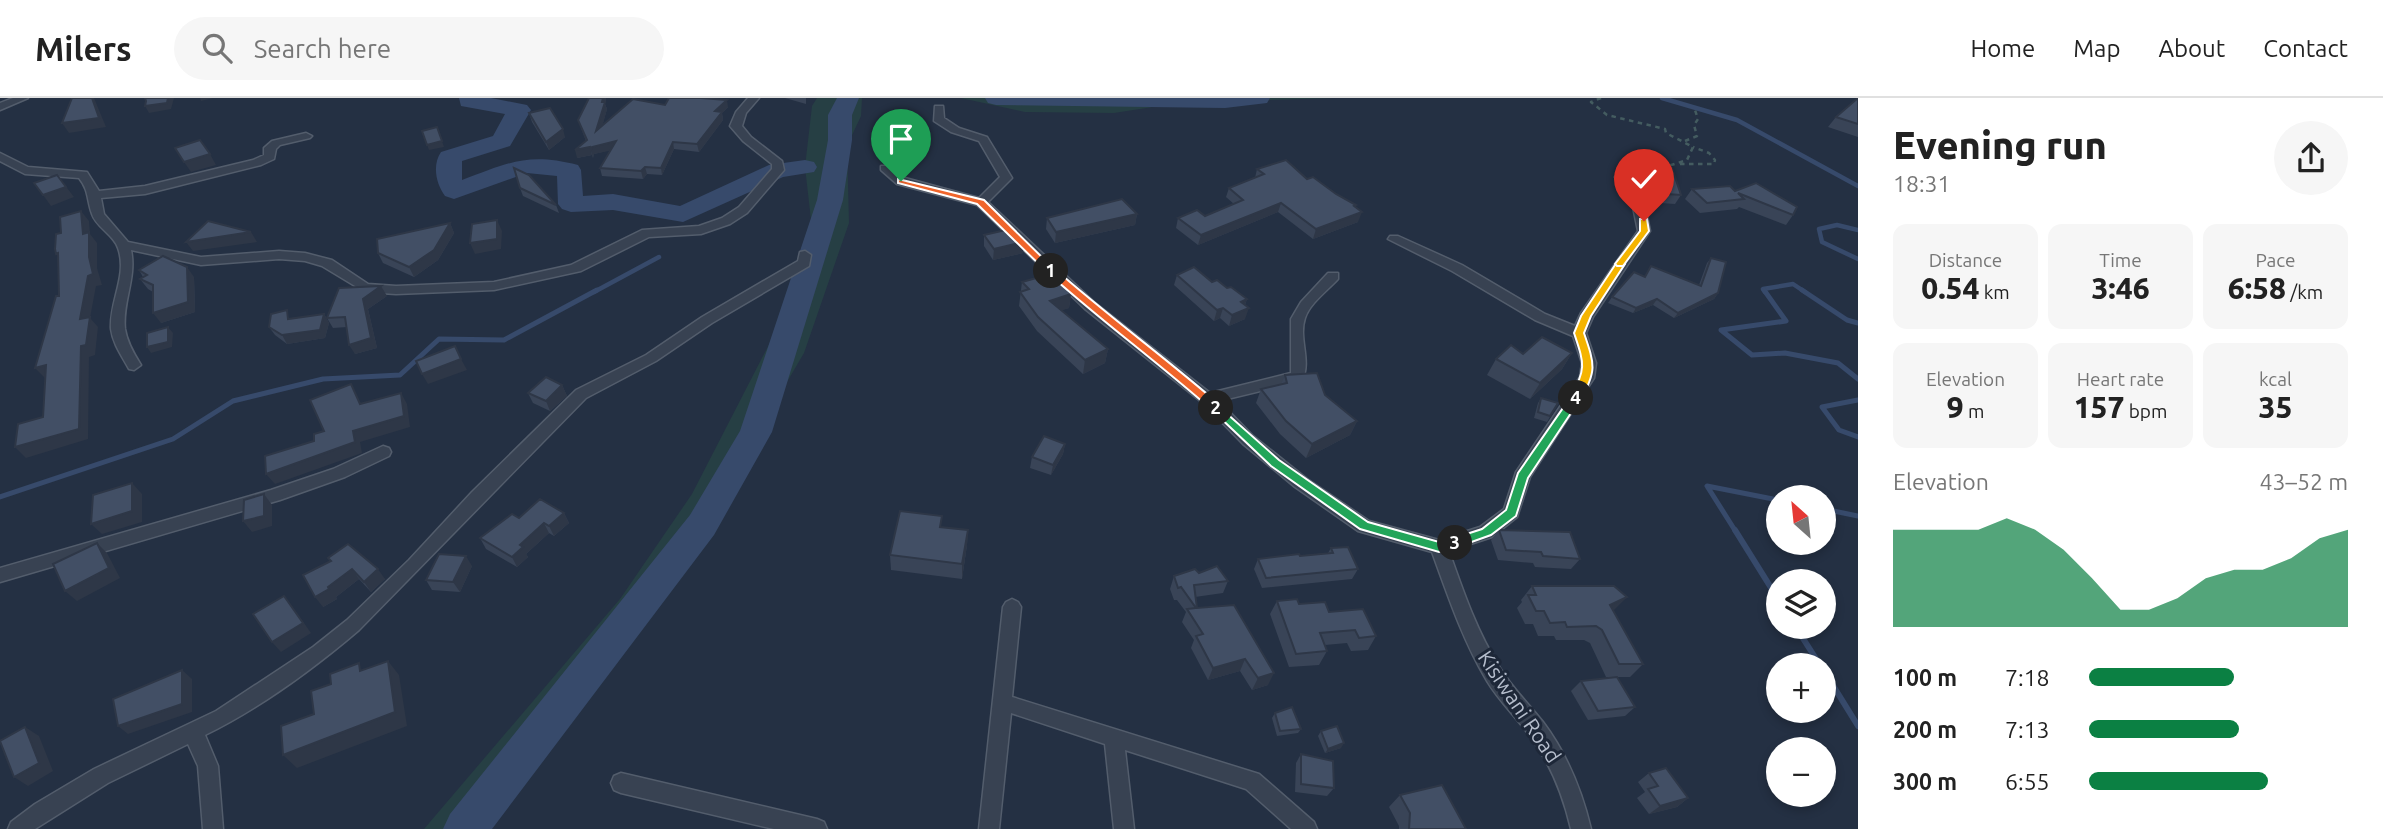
<!DOCTYPE html>
<meta charset="utf-8">
<style>
:root{--surface:#fff;--page:#f6f6f6;--text:#222;--muted:#767676;--line:#e0e0e0;--accent:#0b8043}
body{margin:0;font-family:Ubuntu,sans-serif;background:var(--page);color:var(--text);height:100vh;display:flex;flex-direction:column;font-size:26px;white-space:nowrap}
*{box-sizing:border-box;margin:0}
p{font-size:23px;color:var(--muted)}
.icon{flex:none;width:38px;height:38px;fill:none;stroke:currentColor;stroke-width:2;stroke-linecap:round;stroke-linejoin:round}
.map{position:relative;flex:1;overflow:hidden}
.sheet{display:flex;flex-direction:column;background:var(--surface);width:525px}
.sheet>*{flex:none}
.needle{width:46px;rotate:333deg}
.controls{position:absolute;left:1766px;top:387px;display:grid;gap:14px}
.controls a{display:grid;place-items:center;width:70px;height:70px;border-radius:50%;background:var(--surface);box-shadow:0 4px 10px #0003;font-size:35px}
.pin{position:absolute;display:grid;place-items:center;width:60px;height:60px;color:#fff;margin:-72px -30px;border-radius:50% 50% 50% 0;rotate:-45deg;box-shadow:0 0 7px #0007}
.pin .icon{rotate:45deg}
.km{position:absolute;width:35px;height:35px;margin:-18px;border-radius:50%;background:#222;color:#fff;font-size:19px;line-height:35px;text-align:center}
.round{display:grid;place-items:center;flex:none;width:74px;height:74px;border-radius:37px;background:var(--page)}
.head{display:flex;align-items:center;justify-content:space-between;height:119px;padding:0 35px}
h1{font-size:38px;font-weight:800;line-height:52px}
.stats{display:grid;grid-template-columns:repeat(3,1fr);gap:10px;height:119px;padding:7px 35px}
.stats div{display:grid;align-content:center;border-radius:14px;background:var(--page);text-align:center}
.stats b{font-size:30px;font-weight:800}
.stats small{font-size:19px;font-weight:400}
.stats p{font-size:19px}
.chart{height:196px;padding:14px 35px}
.chart p{display:flex;justify-content:space-between}
.chart svg{width:100%;height:126px;margin-top:7px;fill:var(--accent);opacity:.7}
ul{padding:0 35px;list-style:none;font-size:23px}
li{display:grid;grid-template-columns:112px 84px 1fr;align-items:center;height:52px}
li i{height:18px;border-radius:9px;background:var(--accent)}
header{display:flex;align-items:center;gap:42px;box-sizing:border-box;height:98px;padding:0 35px;background:var(--surface);border-bottom:2px solid var(--line)}
header strong{font-size:33px}
nav{display:flex;gap:38px;margin-inline-start:auto;font-size:24px}
.search{width:490px;height:63px;background:var(--page);display:flex;align-items:center;gap:18px;box-sizing:border-box;padding:0 24px;border-radius:38px;color:var(--muted);font-size:26px}
main{display:flex;flex:1;min-height:0}
.map>svg:first-child{display:block}
.green{fill:#263f44}
.lines{fill:none;stroke-linecap:round;stroke-linejoin:round}
.stream-far2{stroke:#374a6b;stroke-width:4.5}
.stream-far1{stroke:#374a6b;stroke-width:5}
.stream{stroke:#374a6b;stroke-width:6}
.river{fill:#374a6b;fill-rule:evenodd}
.street-casing{stroke:#535d6c;stroke-width:3}
.path{stroke:#445c60;stroke-width:2.5;stroke-dasharray:4.5 4.5;stroke-linecap:butt}
.street{fill:#384252;fill-rule:evenodd}
.wall{fill:#394457}
.shaded-wall{fill:#2e3747}
.building{fill:#424f65;stroke:#2e3747;stroke-width:2}
.split-1{fill:#f0652b;stroke:#fff;stroke-width:2}
.split-2{fill:#f0652b;stroke:#fff;stroke-width:2}
.split-3{fill:#22a559;stroke:#fff;stroke-width:2}
.split-4{fill:#22a559;stroke:#fff;stroke-width:2}
.split-5{fill:#f5b400;stroke:#fff;stroke-width:2}
.split-6{fill:#f5b400;stroke:#fff;stroke-width:2}
.labels{text-anchor:middle;stroke-width:6;stroke-linejoin:round;paint-order:stroke}
.street-label{font-size:21px;fill:#b5bdcc;stroke:#1d2738}
</style>
<header>
<strong>Milers</strong>
<div class="search"><svg class="icon" aria-label="search" viewBox="0 0 24 24"><circle cx="10" cy="10" r="6"/><path d="M15 15l6 6"/></svg>Search here</div>
<nav><a>Home</a><a>Map</a><a>About</a><a>Contact</a></nav>
</header>
<main>
<div class="map">
<svg width="1858" height="731" viewBox="0 0 1858 731">
<rect width="100%" height="100%" fill="#243043"/>
<g class="green">
<path d="M817,0H862L861,18L847,48L849,125L804,255L728,385L652,493L462,722V731H424L620,501L692,396L815,157L805,69L812,8Z"/>
<path d="M961,0H1336L1179,5L1114,15L1025,14Z"/>
</g>
<g class="lines">
<g class="stream-far2">
<path d="M1662,0L1737,22L1858,88"/>
<path d="M1858,132L1837,127L1819,131L1822,144L1858,161"/>
<path d="M594,194L659,159"/>
<path d="M1765,194L1763,191L1793,186L1805,194"/>
</g>
<g class="stream-far1">
<path d="M1764,192L1786,223L1721,232L1752,257L1785,255L1838,265L1858,281"/>
<path d="M1802,192L1847,222L1858,225"/>
<path d="M1858,302L1822,309L1839,332L1858,339"/>
<path d="M0,399L173,341L233,303L323,281L400,277L439,241L504,242L597,192"/>
<path d="M1824,411L1858,418"/>
<path d="M1736,434L1707,388L1778,402"/>
</g>
<g class="stream">
<path d="M1735,432L1778,501"/>
<path d="M1795,528L1820,567"/>
<path d="M1824,573L1858,628"/>
</g>
<g class="river">
<path d="M459,0H491L527,7L531,12L510,48L462,63V82C508,65 527,54 578,67L581,72L583,98L613,96L680,108L769,67L805,62L814,64L817,69L814,74L783,79L683,124L613,112L571,114L562,111L558,106L557,78L527,75L454,101L445,98C436,86 432,67 441,54L493,38L505,16L461,8Z"/>
<path d="M837,0H859L852,17V42L843,102L772,334L714,437L492,731H443L450,716L690,417L740,333L817,102L828,42V17Z"/>
<path d="M985,0H1270L1267,5L1225,10L996,7L988,5Z"/>
</g>
<g class="street-casing">
<g id="street">
<path d="M13,0H28L0,12V5Z"/>
<path d="M748,0H759L746,15L742,28L751,39L782,63L784,72L747,115L730,126L701,136L649,139L581,173L494,192L396,196L365,194L322,168L305,163L279,161L201,167L131,152C137,180 122,204 125,231C127,244 134,256 141,267L134,272L129,271C122,258 113,246 111,231C109,204 128,177 118,150C114,137 96,129 92,116C87,103 89,92 79,80L25,76L0,63V55L28,69L87,74L99,93L145,88L253,62L264,57V50L272,43L306,35L312,38L310,40L280,47L276,51L274,61L261,67L145,96L101,100L104,116L128,144L201,159L279,153L305,155L332,162L368,186L396,188L494,184L571,167L642,132L699,128L722,120L739,109L772,71V66L743,43L730,28L736,14Z"/>
<path d="M935,8H943L944,20L959,30L987,39L1012,80L988,104L1095,205L1210,295L1291,275V221L1301,204L1328,175H1338V181C1327,193 1310,205 1305,220C1298,241 1312,262 1302,283L1219,303L1253,338L1307,381L1369,423L1439,442L1480,429L1504,411L1516,374L1580,279L1582,265L1573,238L1535,222L1452,173L1388,141L1390,138H1398L1462,167L1545,216L1575,228L1581,215L1638,133L1633,109L1615,79L1617,76H1625L1645,109L1650,133L1593,219L1586,235L1596,265L1594,280L1530,379L1517,419L1492,439L1449,453C1463,493 1477,534 1500,570C1512,590 1529,606 1543,624C1567,656 1582,693 1591,731H1571C1563,697 1551,666 1530,638C1516,619 1499,603 1487,583C1463,543 1448,498 1432,454L1358,433L1295,389L1243,346L1203,305L1085,211L977,107L897,86L881,72V68H889L905,80L979,100L1000,79L979,43L951,34L934,23Z"/>
<path d="M805,153L811,157L809,168L712,225L656,263L586,300L359,532C312,572 260,610 205,637L218,668L223,731H203L198,668L188,646L108,685L35,731H8L11,724L35,706L94,671L216,613L313,549L347,522L409,462L472,394L576,292L646,257L702,219L798,163L800,154Z"/>
<path d="M383,348L389,350L391,354L389,358L345,379L280,402L0,484V470L271,392L333,371Z"/>
<path d="M1012,501L1018,504L1021,509L1012,599L1259,676L1314,724L1317,731H1291L1246,691L1125,652L1134,731H1114L1105,646L1011,615L999,731H979L1003,509L1006,504Z"/>
<path d="M621,675L817,721L824,724L827,731H774L621,695L614,692L611,685L614,678Z"/>
</g>
</g>
<g class="path">
<path d="M1601,0L1591,4L1607,17L1665,31L1666,35L1693,49L1687,62L1668,68L1665,72"/>
<path d="M1685,43L1697,38L1694,27L1698,21L1694,9"/>
<path d="M1680,66H1714L1715,62L1709,55L1693,49"/>
</g>
<use href="#street" class="street"/>
</g>
<g class="wall">
<path d="M589,0H606L605,6L607,11L602,28L665,7L728,9L722,15L723,22L699,54L674,51L662,77L647,76L643,81L602,78L600,70L610,52L594,56L593,60L592,57L577,60L586,43L578,22Z"/>
<path d="M785,0H806V6Z"/>
<path d="M1858,0V39L1828,29L1836,19Z"/>
<path d="M529,15L565,39L549,52L532,24Z"/>
<path d="M1652,67L1681,97L1675,106L1660,105L1646,75Z"/>
<path d="M1257,71L1307,81L1356,107L1355,109L1358,124L1313,141L1278,114L1198,147L1176,130L1178,120L1205,118L1234,106L1226,99L1229,90L1255,80Z"/>
<path d="M520,90L556,107L559,115L523,98Z"/>
<path d="M1692,91L1735,93L1793,117L1786,127L1739,109L1737,111L1700,115L1685,101Z"/>
<path d="M1137,116L1135,127L1055,145L1046,131L1047,120Z"/>
<path d="M450,125L454,135L438,162L414,179L383,165L378,155Z"/>
<path d="M984,137L1023,155L993,162L984,148Z"/>
<path d="M1711,160L1718,195L1714,201L1674,220L1653,207L1633,215L1608,205L1612,199L1644,179L1699,187L1707,165Z"/>
<path d="M139,172L194,179L195,214L161,225L153,194L148,191L140,181L143,179Z"/>
<path d="M1177,177L1212,184L1247,201L1245,207V221L1229,228L1220,220L1214,223L1174,187Z"/>
<path d="M1022,184L1071,196L1069,210L1061,212L1108,251L1105,265L1083,276L1037,233L1019,208Z"/>
<path d="M387,198L368,211L377,250L355,256L347,229L333,230L327,220Z"/>
<path d="M324,216L329,225L325,240L287,246L275,237L269,229L292,220Z"/>
<path d="M1572,255L1562,271L1530,301L1487,277L1496,261Z"/>
<path d="M1285,277L1325,297L1357,323L1350,337L1306,360L1280,336L1256,305L1261,291L1281,286Z"/>
<path d="M562,287L567,298L550,313L533,305L528,295Z"/>
<path d="M1541,300L1558,305L1547,324L1534,320L1538,305Z"/>
<path d="M1065,346L1063,356L1051,377L1030,370L1032,359Z"/>
<path d="M564,415L569,425L554,438L549,435L526,456L528,459L517,469L486,451L480,440L519,420Z"/>
<path d="M942,429L968,432L967,447L962,481L891,472L890,457Z"/>
<path d="M1499,432L1580,461L1571,471L1535,469L1533,465L1498,462L1491,442Z"/>
<path d="M1331,450L1358,471L1352,481L1262,490L1254,471L1258,461L1328,455Z"/>
<path d="M328,460L385,481L371,494L359,481L336,499L337,501L323,509L330,463Z"/>
<path d="M472,468L460,494L432,492L426,482Z"/>
<path d="M1199,475L1228,483L1223,495L1195,499L1197,510L1234,507L1268,587L1252,592L1240,573L1208,582L1191,550L1194,542L1182,524L1186,514L1177,502H1174L1170,491L1174,478Z"/>
<path d="M1532,488L1613,513L1643,566L1630,579H1606L1590,545L1584,542H1556L1554,538H1538L1533,526H1525L1517,510L1522,504L1521,502Z"/>
<path d="M1277,503L1299,506L1329,514L1376,538L1368,552L1351,553L1347,545L1325,547L1327,553L1319,567L1289,569L1270,516Z"/>
<path d="M1581,583L1635,609L1625,618L1588,622L1571,593Z"/>
<path d="M1275,615L1301,631L1298,635L1277,638L1272,620Z"/>
<path d="M1321,633L1341,650L1325,655L1318,638Z"/>
<path d="M1301,656L1334,690L1327,698L1295,694L1296,665Z"/>
<path d="M1649,675L1688,700L1677,709L1649,716L1637,700L1645,694L1638,684Z"/>
<path d="M1400,697L1466,731H1399V728L1389,709Z"/>
</g>
<g class="shaded-wall">
<path d="M92,0H94L106,29L69,35L62,25Z"/>
<path d="M168,0H174L171,11L149,15L145,8Z"/>
<path d="M200,0H213L201,3Z"/>
<path d="M603,0H606L605,6L607,11L599,41L596,33Z"/>
<path d="M727,2L728,9L722,15L723,22L699,54L697,46L715,13Z"/>
<path d="M563,31L565,39L549,52L546,44Z"/>
<path d="M439,34L444,49L429,52L427,47Z"/>
<path d="M616,43L618,51L594,56L593,60L591,52L592,49Z"/>
<path d="M673,44L674,51L662,77L661,70Z"/>
<path d="M590,49L592,57L577,60L575,52Z"/>
<path d="M210,56L216,67L191,74L184,64Z"/>
<path d="M645,69L647,76L643,81L641,73Z"/>
<path d="M57,77L74,99L51,108L43,97Z"/>
<path d="M1281,105L1278,114L1198,147L1201,137Z"/>
<path d="M81,113L89,123L90,136L97,145V170L102,187L96,188L90,220L98,229L95,257L89,259L88,341L26,360L15,349L79,331L80,221L83,136Z"/>
<path d="M1362,114L1358,124L1313,141L1316,131Z"/>
<path d="M1137,116L1135,127L1055,145L1056,134Z"/>
<path d="M497,122L502,133L501,151L475,156L470,145Z"/>
<path d="M450,125L454,135L438,162L414,179L409,169Z"/>
<path d="M251,134L257,144L193,153L186,144Z"/>
<path d="M1024,144L1023,155L993,162L994,151Z"/>
<path d="M187,169L194,179L195,214L161,225L153,215Z"/>
<path d="M381,188L387,198L368,211L377,250L355,256L349,247L363,201Z"/>
<path d="M1718,195L1714,201L1674,220L1678,215Z"/>
<path d="M1071,196L1069,210L1048,217L1050,203Z"/>
<path d="M1247,201L1243,212L1249,210L1245,221L1229,228L1232,217L1241,204Z"/>
<path d="M1657,201L1653,207L1633,215L1636,210Z"/>
<path d="M1223,210L1220,220L1214,223L1217,212Z"/>
<path d="M324,216L329,225L325,240L287,246L282,237Z"/>
<path d="M168,229L173,235L172,249L151,255L147,249Z"/>
<path d="M1108,251L1105,265L1083,276L1085,262Z"/>
<path d="M1572,255L1562,271L1530,301L1540,285Z"/>
<path d="M461,261L467,272L428,286L422,276Z"/>
<path d="M46,267L56,278L45,280L35,270Z"/>
<path d="M562,287L567,298L550,313L546,303Z"/>
<path d="M401,295L407,306L410,329L360,344L362,355L275,386L266,376L353,333Z"/>
<path d="M1357,323L1350,337L1306,360L1312,346Z"/>
<path d="M1065,346L1063,356L1051,377L1053,367Z"/>
<path d="M132,385L142,396V424L102,436L91,426Z"/>
<path d="M264,396L272,407V428L252,434L243,423Z"/>
<path d="M564,415L569,425L554,438L549,428Z"/>
<path d="M544,425L549,435L526,456L528,459L517,469L512,459L520,447Z"/>
<path d="M968,432L967,447L962,481V466Z"/>
<path d="M97,445L107,455L120,480L77,503L65,493Z"/>
<path d="M466,458L472,468L460,494L453,484Z"/>
<path d="M352,471L359,481L336,499L337,501L323,509L315,499Z"/>
<path d="M378,471L385,481L371,494L364,484Z"/>
<path d="M284,498L292,508L311,535L281,554L272,544Z"/>
<path d="M1627,499L1614,512L1597,520L1610,507Z"/>
<path d="M1245,561L1240,573L1208,582L1213,570Z"/>
<path d="M388,563L399,577L407,628L297,670L283,657Z"/>
<path d="M182,572L192,581V614L128,636L118,628Z"/>
<path d="M1274,575L1268,587L1252,592L1258,580Z"/>
<path d="M25,629L39,638L53,673L28,688L14,679Z"/>
<path d="M1344,645L1341,650L1325,655L1328,651Z"/>
<path d="M1688,700L1677,709L1649,716L1660,708Z"/>
</g>
<g class="building">
<path d="M72,0H92L99,20L62,25Z"/>
<path d="M145,0H168L167,5L145,8L146,3Z"/>
<path d="M589,0H603L602,4H605L596,33L633,1L665,7L669,0H701L727,2L715,13L722,14L697,46L673,44L661,70L645,69L641,73L600,70L616,43L592,49L591,52L590,49L575,52L587,42L578,22Z"/>
<path d="M1858,0V26L1836,19Z"/>
<path d="M550,10L563,31L546,44L529,15Z"/>
<path d="M437,29L442,43L427,47L422,33Z"/>
<path d="M200,42L210,56L184,64L175,50Z"/>
<path d="M1286,62L1307,81L1313,79L1336,96L1356,107L1354,108L1362,114L1316,131L1281,105L1201,137L1178,120L1197,112L1205,118L1243,102L1229,90L1264,76L1257,71Z"/>
<path d="M1652,67L1672,70L1681,97L1666,96Z"/>
<path d="M514,70L529,77L556,107L520,90Z"/>
<path d="M57,77L66,89L43,97L34,85Z"/>
<path d="M1756,85L1797,109L1793,117L1738,95L1744,101L1707,105L1692,91L1730,88L1735,93Z"/>
<path d="M1122,101L1137,116L1056,134L1047,120Z"/>
<path d="M81,113L83,136L89,134V159L93,176L88,178L80,221L90,219L86,247L81,248L79,331L15,349L18,326L43,319L46,267L35,270L56,198H59L58,155L56,156L55,151L56,136L61,135L60,119Z"/>
<path d="M497,122V141L470,145L472,126Z"/>
<path d="M208,123L251,134L186,144Z"/>
<path d="M450,125L434,152L409,169L378,155L377,141Z"/>
<path d="M1010,131L1024,144L994,151L984,137Z"/>
<path d="M163,158L187,169L188,204L153,215V187L140,181L147,177L139,172Z"/>
<path d="M1711,160L1726,164L1718,195L1678,215L1657,201L1636,210L1612,199L1634,174L1645,179L1651,168L1701,188Z"/>
<path d="M1194,169L1212,184L1217,182L1227,190L1231,189L1247,201L1241,204L1249,210L1232,217L1223,210L1217,212L1177,177Z"/>
<path d="M1054,175L1071,196L1050,203L1108,251L1085,262L1038,219L1020,194L1029,191L1022,184Z"/>
<path d="M381,188L363,201L371,240L349,247L345,219L327,220L339,190Z"/>
<path d="M287,212L288,221L324,216L320,232L282,237L269,229L271,216Z"/>
<path d="M168,229V244L147,249V235Z"/>
<path d="M1542,239L1572,255L1540,285L1496,261L1511,247L1523,256Z"/>
<path d="M455,248L461,261L422,276L416,263Z"/>
<path d="M1317,275L1325,297L1357,323L1312,346L1286,323L1261,291L1287,285L1285,277Z"/>
<path d="M546,279L562,287L546,303L528,295Z"/>
<path d="M351,286L360,306L401,295L404,318L353,333L355,344L266,376L265,358L314,343V336L324,333L310,302Z"/>
<path d="M1541,300L1558,305L1550,318L1538,314Z"/>
<path d="M1044,338L1065,346L1053,367L1032,359Z"/>
<path d="M132,385V413L91,426L93,397Z"/>
<path d="M264,396V418L243,423L244,402Z"/>
<path d="M540,401L564,415L549,428L544,425L520,447L523,449L512,459L480,440L512,416L519,420Z"/>
<path d="M900,413L942,418L940,429L968,432L962,466L890,457Z"/>
<path d="M1499,432L1570,434L1580,461L1543,458L1541,454L1506,452Z"/>
<path d="M97,445L109,470L65,493L53,466Z"/>
<path d="M348,446L378,471L364,484L352,471L328,489L329,491L315,499L303,477L331,463L328,460Z"/>
<path d="M1348,449L1358,471L1266,480L1258,461L1299,456L1300,458L1333,455L1331,450Z"/>
<path d="M439,456L466,458L453,484L426,482Z"/>
<path d="M1217,468L1228,483L1194,487L1197,510L1234,507L1274,575L1258,580L1245,561L1213,570L1196,538L1203,536L1187,511L1196,510L1181,489L1178,490L1174,478L1195,471L1199,475Z"/>
<path d="M1532,488H1614L1627,499L1610,507L1643,566H1619L1602,532L1596,528L1567,529L1565,524L1550,525L1544,513H1536L1528,497H1536Z"/>
<path d="M284,498L303,525L272,544L253,516Z"/>
<path d="M1297,501L1299,506L1325,504L1329,514L1363,511L1376,538L1359,540L1355,532L1320,535L1327,553L1296,556L1277,503Z"/>
<path d="M388,563L395,614L283,657L281,628L314,616L311,593L331,586L330,576L359,565L360,573Z"/>
<path d="M182,572V606L118,628L113,601Z"/>
<path d="M1617,579L1635,609L1598,613L1581,583Z"/>
<path d="M1292,609L1301,631L1280,633L1275,615Z"/>
<path d="M1337,628L1344,645L1328,651L1321,633Z"/>
<path d="M25,629L39,665L14,679L0,643Z"/>
<path d="M1301,656L1333,663L1334,690L1301,686Z"/>
<path d="M1666,670L1688,700L1660,708L1648,691L1658,688L1649,675Z"/>
<path d="M1442,687L1466,731H1409L1410,715L1400,697Z"/>
</g>
<path class="split-1" d="M898,81L984,102L1056,173L1048,175L977,106L898,85Z"/>
<path class="split-2" d="M1048,171H1055C1108,218 1166,260 1220,307V313H1213C1159,265 1101,223 1048,175Z"/>
<path class="split-3" d="M1216,306L1279,362L1368,424L1439,444L1455,440L1461,445L1459,448L1439,454L1360,431L1271,368L1213,313L1211,310Z"/>
<path class="split-4" d="M1576,296L1581,300L1528,380L1516,418L1491,437L1455,450L1451,448V441L1482,431L1506,412L1518,375L1572,297Z"/>
<path class="split-5" d="M1620,163L1625,166L1591,218L1584,235C1595,267 1597,273 1580,303H1572L1570,300C1587,271 1584,265 1574,235L1581,218L1617,164Z"/>
<path class="split-6" d="M1640,121H1647L1649,133L1623,168H1617L1615,166L1640,133Z"/>
<g class="labels">
<g class="street-label">
<text transform="translate(1519 609) rotate(56)" y="7">Kisiwani Road</text>
</g>
</g>
</svg>
<div class="controls">
<a><svg class="needle" viewBox="-14 -14 28 28"><path d="M0-13l5 13h-10z" fill="#e53935"/><path d="M0 13l5-13h-10z" fill="#767676"/></svg></a>
<a><svg class="icon" aria-label="layers" viewBox="0 0 24 24"><path d="M12 4l9 5-9 5-9-5zM3 14l9 5 9-5"/></svg></a>
<a>+</a>
<a>−</a>
</div>
<div class="pin" style="left:901px;top:83px;background:#1e9e55"><svg class="icon" aria-label="arrive" viewBox="0 0 24 24"><path d="M6 21V4h12l-3 4 3 4H6"/></svg></div>
<div class="pin" style="left:1644px;top:123px;background:#d93025"><svg class="icon" aria-label="check" viewBox="0 0 24 24"><path d="M5 12l5 5 9-10"/></svg></div>
<b class="km" style="left:1051px;top:173px">1</b>
<b class="km" style="left:1216px;top:310px">2</b>
<b class="km" style="left:1455px;top:445px">3</b>
<b class="km" style="left:1576px;top:300px">4</b>
</div>
<section class="sheet">
<div class="head"><div><h1>Evening run</h1><p>18:31</p></div><a class="round"><svg class="icon" aria-label="share" viewBox="0 0 24 24"><path d="M12 15V3M7 8l5-5 5 5M5 13v7h14v-7"/></svg></a></div>
<div class="stats">
<div><p>Distance</p><b>0.54<small> km</small></b></div>
<div><p>Time</p><b>3:46</b></div>
<div><p>Pace</p><b>6:58<small> /km</small></b></div>
</div>
<div class="stats">
<div><p>Elevation</p><b>9<small> m</small></b></div>
<div><p>Heart rate</p><b>157<small> bpm</small></b></div>
<div><p>kcal</p><b>35</b></div>
</div>
<div class="chart"><p><span>Elevation</span>43–52 m</p>
<svg viewBox="0 0 160 44" preserveAspectRatio="none"><path d="M0 44V10L10 10L20 10L30 10L40 6L50 10L60 17L70 27L80 38L90 38L100 34L110 27L120 24L130 24L140 20L150 13L160 10V44z"/></svg>
</div>
<ul>
<li><b>100 m</b>7:18<i style="width:56%"></i></li>
<li><b>200 m</b>7:13<i style="width:58%"></i></li>
<li><b>300 m</b>6:55<i style="width:69%"></i></li>
</ul>
</section>
</main>
